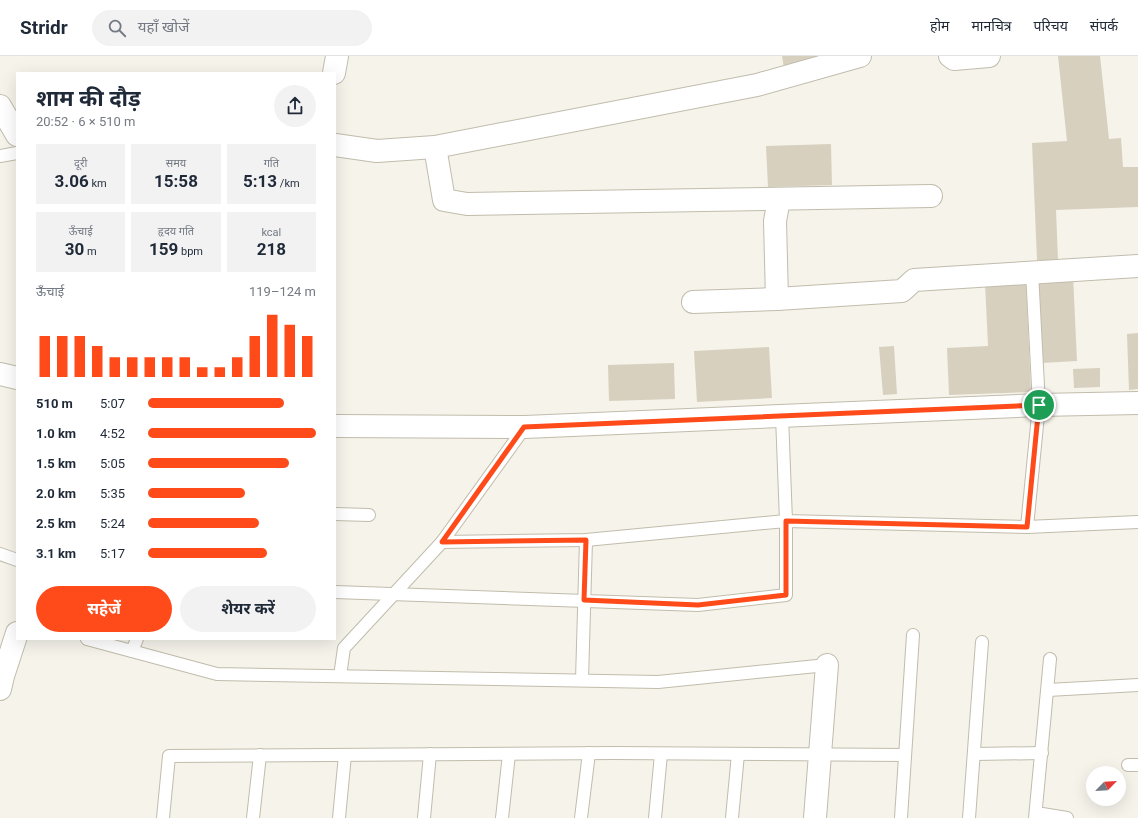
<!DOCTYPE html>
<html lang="hi">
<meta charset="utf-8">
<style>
:root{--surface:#fff;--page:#f2f2f3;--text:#1f2937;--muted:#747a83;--line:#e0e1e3;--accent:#fe4b19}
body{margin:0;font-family:Roboto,"Noto Sans Devanagari",sans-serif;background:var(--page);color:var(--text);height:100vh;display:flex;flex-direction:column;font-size:15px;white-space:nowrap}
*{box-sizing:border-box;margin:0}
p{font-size:13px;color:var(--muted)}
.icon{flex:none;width:22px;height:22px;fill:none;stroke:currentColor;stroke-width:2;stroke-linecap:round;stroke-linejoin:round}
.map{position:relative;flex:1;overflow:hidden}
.details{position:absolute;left:16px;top:16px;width:320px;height:568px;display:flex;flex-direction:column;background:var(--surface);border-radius:0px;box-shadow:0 4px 16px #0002}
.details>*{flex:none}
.needle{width:26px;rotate:66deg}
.tools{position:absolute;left:1086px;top:710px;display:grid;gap:8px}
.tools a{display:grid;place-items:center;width:40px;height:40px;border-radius:50%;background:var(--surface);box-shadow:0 4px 16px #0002;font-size:20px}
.pin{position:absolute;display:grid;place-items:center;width:34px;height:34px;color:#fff;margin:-17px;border:2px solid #fff;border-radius:50%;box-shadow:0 1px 4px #0007}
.round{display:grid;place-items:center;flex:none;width:42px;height:42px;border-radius:21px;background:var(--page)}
.overview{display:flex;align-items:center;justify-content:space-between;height:68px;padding:0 20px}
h1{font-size:22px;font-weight:700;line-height:30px}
.figures{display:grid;grid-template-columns:repeat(3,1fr);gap:6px;height:68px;padding:4px 20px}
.figures div{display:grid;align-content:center;border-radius:0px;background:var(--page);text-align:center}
.figures b{font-size:17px;font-weight:700}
.figures small{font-size:11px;font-weight:400}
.figures p{font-size:11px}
.chart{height:112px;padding:8px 20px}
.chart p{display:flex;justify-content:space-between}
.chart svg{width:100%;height:72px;margin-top:4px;stroke:var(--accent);stroke-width:6}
.action{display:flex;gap:8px;margin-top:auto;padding:8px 20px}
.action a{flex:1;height:46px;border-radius:24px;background:var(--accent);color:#fff;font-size:16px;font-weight:700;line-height:46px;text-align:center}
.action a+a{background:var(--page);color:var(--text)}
ul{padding:0 20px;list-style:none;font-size:13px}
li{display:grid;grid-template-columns:64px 48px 1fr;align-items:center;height:30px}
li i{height:10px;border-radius:5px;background:var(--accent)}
header{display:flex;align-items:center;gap:24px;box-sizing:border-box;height:56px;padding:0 20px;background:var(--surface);border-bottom:1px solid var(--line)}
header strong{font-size:19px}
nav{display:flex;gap:22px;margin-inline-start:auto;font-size:14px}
.search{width:280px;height:36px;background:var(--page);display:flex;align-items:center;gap:10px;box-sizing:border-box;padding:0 14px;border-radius:22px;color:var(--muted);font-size:15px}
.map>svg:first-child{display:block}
.building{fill:#d8d0bf}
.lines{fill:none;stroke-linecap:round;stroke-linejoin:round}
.service-casing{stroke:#c1bcac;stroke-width:14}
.minor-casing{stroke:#c1bcac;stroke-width:24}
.service{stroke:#fff;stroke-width:12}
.minor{stroke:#fff;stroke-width:22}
.route-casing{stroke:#fff;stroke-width:8}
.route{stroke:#fe4b19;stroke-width:5}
</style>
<header>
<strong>Stridr</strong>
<div class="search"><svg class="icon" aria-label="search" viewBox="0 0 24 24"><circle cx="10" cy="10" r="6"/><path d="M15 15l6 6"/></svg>यहाँ खोजें</div>
<nav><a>होम</a><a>मानचित्र</a><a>परिचय</a><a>संपर्क</a></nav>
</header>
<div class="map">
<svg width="1138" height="762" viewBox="0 0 1138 762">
<rect width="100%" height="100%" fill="#f5f3ea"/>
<g class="building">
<path d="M782,0H832L784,12Z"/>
<path d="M1058,0H1100L1109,83L1121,82L1123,111H1138V151L1056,154L1058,204H1037L1032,87L1067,85Z"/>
<path d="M831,88L832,129L768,131L766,90Z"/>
<path d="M1073,219L1077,305L1041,307L1036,220Z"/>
<path d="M1026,226L1031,336L949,339L947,292L988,290L985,227Z"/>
<path d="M1138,277V333L1129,334L1127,278Z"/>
<path d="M894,290L897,338L883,339L879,291Z"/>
<path d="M769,291L772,342L697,346L694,295Z"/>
<path d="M674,307L675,343L609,345L608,309Z"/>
<path d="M1100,312V331L1074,332L1073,313Z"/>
</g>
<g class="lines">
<g class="service-casing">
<g id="service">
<path d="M0,100L17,97"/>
<path d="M782,360L786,465L1027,471L1138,466"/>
<path d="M335,458L369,459"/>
<path d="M1027,471L1039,349L1032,216"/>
<path d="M0,498L17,504"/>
<path d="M335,536L698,549L786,539V465L586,484L442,486"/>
<path d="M87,583L217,618L658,626L827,609"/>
<path d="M132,595L137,583"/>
<path d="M340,620L344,592L442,486L525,371"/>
<path d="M582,624L586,484"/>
<path d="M1048,634L1138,629"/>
<path d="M974,698L1042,697"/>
<path d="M1128,709H1138"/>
<path d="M1036,757L1067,762"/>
<path d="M163,762L169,700L614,697L905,699"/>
<path d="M253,762L260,699"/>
<path d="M339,762L345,699"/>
<path d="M424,762L430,698"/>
<path d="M502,762L509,698"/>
<path d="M581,762L589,697"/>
<path d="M655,762L661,698"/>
<path d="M732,762L738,698"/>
<path d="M901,762L913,579"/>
<path d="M969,762L982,586"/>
<path d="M1035,762L1050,603"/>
</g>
</g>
<g class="minor-casing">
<g id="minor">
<path d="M950,0L954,3L989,0"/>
<path d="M334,17L337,0"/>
<path d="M0,50L17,79"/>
<path d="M335,89L377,95L435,91L757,29L860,0"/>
<path d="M435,91L444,144L467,148L931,140"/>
<path d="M777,243L775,165L779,143"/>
<path d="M693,246L777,243L902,235L914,224L1138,210"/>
<path d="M0,318L17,322"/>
<path d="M335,370L525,371L1039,349L1138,347"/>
<path d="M0,633L3,620L17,577"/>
<path d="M815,762L827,609"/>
</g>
</g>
<use href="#service" class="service"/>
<use href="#minor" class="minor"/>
</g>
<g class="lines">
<g class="route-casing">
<path id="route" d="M1039,349L1027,471L786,465V539L698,549L584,544L586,484L442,486L524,371Z"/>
</g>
<use href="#route" class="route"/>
</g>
</svg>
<div class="tools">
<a><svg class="needle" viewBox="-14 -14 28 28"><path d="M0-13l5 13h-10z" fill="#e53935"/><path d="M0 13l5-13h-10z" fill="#747a83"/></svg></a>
</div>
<div class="pin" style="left:1039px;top:349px;background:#1e9e55"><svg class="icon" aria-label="arrive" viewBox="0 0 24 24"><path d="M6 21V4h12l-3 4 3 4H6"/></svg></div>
<section class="details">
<div class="overview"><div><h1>शाम की दौड़</h1><p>20:52 · 6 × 510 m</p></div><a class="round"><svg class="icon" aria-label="share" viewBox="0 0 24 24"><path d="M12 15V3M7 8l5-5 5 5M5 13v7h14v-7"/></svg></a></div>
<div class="figures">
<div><p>दूरी</p><b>3.06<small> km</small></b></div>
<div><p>समय</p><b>15:58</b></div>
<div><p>गति</p><b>5:13<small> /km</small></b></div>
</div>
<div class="figures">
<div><p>ऊँचाई</p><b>30<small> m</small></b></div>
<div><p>हृदय गति</p><b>159<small> bpm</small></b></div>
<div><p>kcal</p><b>218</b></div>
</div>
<div class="chart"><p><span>ऊँचाई</span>119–124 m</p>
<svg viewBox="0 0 160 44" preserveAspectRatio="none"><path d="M5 44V19M15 44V19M25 44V19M35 44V25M45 44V32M55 44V32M65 44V32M75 44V32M85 44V32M95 44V38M105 44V38M115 44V32M125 44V19M135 44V6M145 44V12M155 44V19"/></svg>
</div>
<ul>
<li><b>510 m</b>5:07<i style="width:81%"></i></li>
<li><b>1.0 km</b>4:52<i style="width:100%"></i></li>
<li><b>1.5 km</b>5:05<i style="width:84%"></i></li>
<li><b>2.0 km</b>5:35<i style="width:58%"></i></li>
<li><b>2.5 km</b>5:24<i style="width:66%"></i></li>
<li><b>3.1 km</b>5:17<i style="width:71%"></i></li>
</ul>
<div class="action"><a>सहेजें</a><a>शेयर करें</a></div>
</section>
</div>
